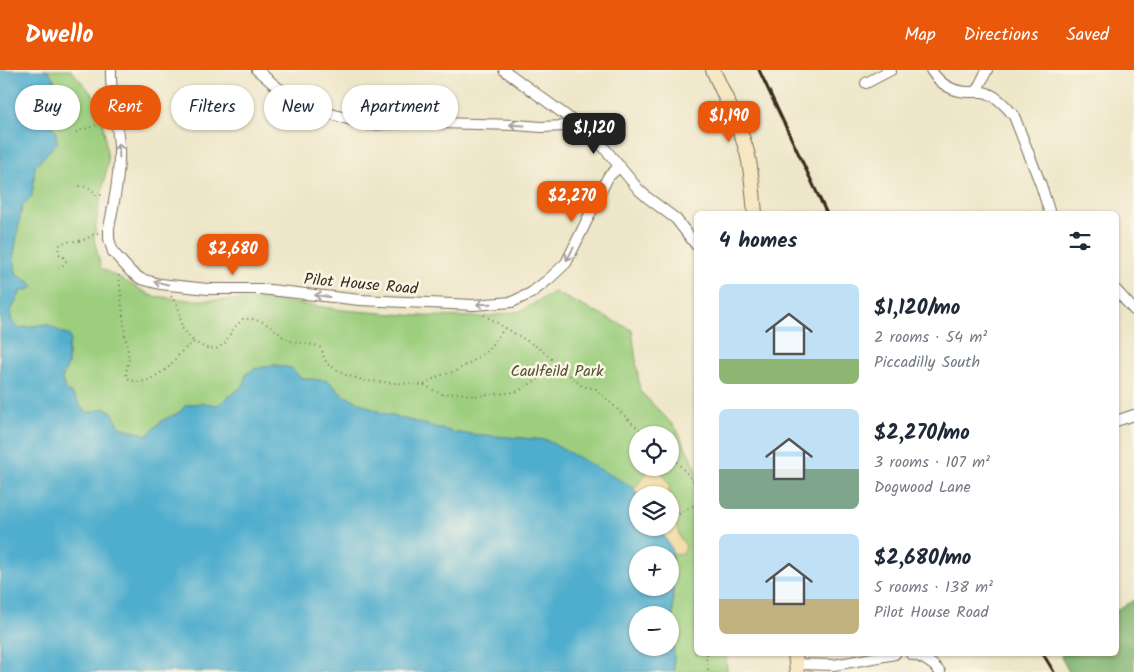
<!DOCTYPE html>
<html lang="en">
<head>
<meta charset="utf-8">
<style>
  :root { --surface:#fff; --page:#f2f2f3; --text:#1f2937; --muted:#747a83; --accent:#ea580c }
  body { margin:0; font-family:Kalam,sans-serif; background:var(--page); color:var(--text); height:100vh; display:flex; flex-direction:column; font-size:19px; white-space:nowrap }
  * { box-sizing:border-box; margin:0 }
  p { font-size:16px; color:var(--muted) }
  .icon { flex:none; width:28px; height:28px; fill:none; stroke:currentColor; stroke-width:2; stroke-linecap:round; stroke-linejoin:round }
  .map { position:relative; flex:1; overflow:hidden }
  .panel { position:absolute; left:694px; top:141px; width:425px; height:445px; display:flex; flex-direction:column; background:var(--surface); border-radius:8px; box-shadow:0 1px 4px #0004 }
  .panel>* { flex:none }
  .hud { position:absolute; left:15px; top:15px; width:475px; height:45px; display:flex; gap:10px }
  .buttons { position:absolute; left:629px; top:356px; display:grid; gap:10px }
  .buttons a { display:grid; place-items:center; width:50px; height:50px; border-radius:50%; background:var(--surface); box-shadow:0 1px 4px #0004; font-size:25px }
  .price { position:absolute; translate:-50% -42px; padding:0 11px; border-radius:10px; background:var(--accent); color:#fff; font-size:16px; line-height:32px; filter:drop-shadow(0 1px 2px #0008) }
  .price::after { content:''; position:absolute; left:50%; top:30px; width:15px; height:11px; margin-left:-8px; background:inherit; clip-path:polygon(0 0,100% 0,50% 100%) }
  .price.active { background:#222; color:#fff }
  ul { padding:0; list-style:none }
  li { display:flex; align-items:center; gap:15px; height:125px; padding:0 25px }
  li span { display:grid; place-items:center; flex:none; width:140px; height:100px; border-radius:8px; color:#555 }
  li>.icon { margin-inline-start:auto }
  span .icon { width:60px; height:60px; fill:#fffc; stroke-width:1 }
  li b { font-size:21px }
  h2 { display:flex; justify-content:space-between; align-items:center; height:60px; padding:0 25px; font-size:21px }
  .chip { padding:0 18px; border-radius:22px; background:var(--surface); box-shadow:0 1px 4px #0004; font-size:18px; line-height:45px }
  .chip.active { background:var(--accent); color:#fff }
  header { display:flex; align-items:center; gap:30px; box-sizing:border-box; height:70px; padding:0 25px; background:var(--accent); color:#fff }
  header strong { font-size:24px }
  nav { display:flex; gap:28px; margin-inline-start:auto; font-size:18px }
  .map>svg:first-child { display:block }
  .green { fill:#9cce7e; stroke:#6c7c4e; fill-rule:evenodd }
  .forest { fill:#7db16d; stroke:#5c6e46 }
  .sand { fill:#eeda9e; stroke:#94825e }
  .water { fill:#4fadcd; stroke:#456c76; fill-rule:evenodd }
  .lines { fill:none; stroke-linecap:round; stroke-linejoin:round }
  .minor-casing { stroke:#796c5a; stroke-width:12 }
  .secondary-casing { stroke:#796c5a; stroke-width:16 }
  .path { stroke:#796c5a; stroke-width:2; stroke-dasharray:1 4; stroke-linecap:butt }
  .minor { stroke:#fff; stroke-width:10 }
  .secondary { stroke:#f7e8c3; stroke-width:14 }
  .rail { stroke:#3b2a1e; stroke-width:3 }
  .oneway { stroke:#a79f9a }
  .labels { text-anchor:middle; stroke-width:5; stroke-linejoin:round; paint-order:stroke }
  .street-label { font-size:16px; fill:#3b2a1e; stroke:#fcf5e5 }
  .park-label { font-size:16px; fill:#535336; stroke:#fcf5e5 }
</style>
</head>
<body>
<header>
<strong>Dwello</strong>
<nav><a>Map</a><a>Directions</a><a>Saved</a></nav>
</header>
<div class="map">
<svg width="1134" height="602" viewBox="0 0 1134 602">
  <rect width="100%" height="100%" fill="#fcf5e5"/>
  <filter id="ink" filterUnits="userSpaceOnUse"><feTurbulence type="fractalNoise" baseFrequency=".02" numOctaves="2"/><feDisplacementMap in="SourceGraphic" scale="10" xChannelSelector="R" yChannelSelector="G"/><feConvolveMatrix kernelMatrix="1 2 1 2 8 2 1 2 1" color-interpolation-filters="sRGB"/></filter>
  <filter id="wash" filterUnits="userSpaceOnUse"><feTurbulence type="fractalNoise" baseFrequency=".0096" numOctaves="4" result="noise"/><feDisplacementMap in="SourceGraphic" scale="20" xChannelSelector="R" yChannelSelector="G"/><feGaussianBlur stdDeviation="1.12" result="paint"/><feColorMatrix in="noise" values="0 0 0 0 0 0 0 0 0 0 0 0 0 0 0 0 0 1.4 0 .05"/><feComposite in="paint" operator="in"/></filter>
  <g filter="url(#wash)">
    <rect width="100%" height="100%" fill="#ede6c8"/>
    <path class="green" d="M48 0H71L101 34 108 92 98 141 94 169 101 198 152 226 190 230H273L343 240 419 246 483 247 521 241 554 222 632 260 640 321 676 358 696 398V584H726L727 602H674L672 479 670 458V425H638L546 370 457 363 382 343 341 324 329 311 301 308 291 298 275 295 254 299 246 304 244 315 218 335 201 333 186 335 180 342 163 350 147 365 120 357 112 342 104 338 89 343 82 339 73 324 66 321 62 309 68 294 69 265 61 262 47 254 19 258 11 250V241L21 221 30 219V212L16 203 14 184 22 136 32 126 35 96 57 73 56 63 47 49 48 33 55 23 54 10ZM638 365H670V398H638Z"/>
    <path class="forest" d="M1134 530V602H1069L1061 587 1062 584H1116V540Z"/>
    <path class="sand" d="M651 398H657L664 405 670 416 668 422 670 425H638L634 419Z
      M670 425C676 436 683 440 675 451L680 468 686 476 683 484H672L657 458H670Z"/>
    <path class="water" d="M0 0H48L54 10 55 23 48 33 47 49 56 63 57 73 46 84 35 96 32 126 22 136 14 184 16 203 34 216 30 219 21 221 11 241V250L19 258 47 254 61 262 69 265 71 271 68 277V294L62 309 66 321 73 324 82 338 89 343 104 338 112 342 120 357 147 365 163 350 180 342 186 335 201 333 218 335 244 315 246 304 254 299 275 295 291 298 301 308 329 311 341 324 382 343 457 363 546 370 633 417 638 425V458H659L672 479 674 602H0ZM638 485H670V518H638ZM638 545H670V578H638Z"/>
  </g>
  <g filter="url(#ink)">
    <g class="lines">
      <defs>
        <path id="minor" d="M111 0C110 26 118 52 119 77 120 104 114 132 109 158V169L113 182 131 202 141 209 160 214 208 219H261L360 230 474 235 512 232 531 223 549 209 566 193 570 185 608 107 620 96
          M257 0 277 17 298 31 328 43 358 52 369 55 404 53H438L516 55 541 57 566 56 583 58
          M504 0 583 58 601 74 639 120 648 128 676 149 696 175
          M931 0C939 13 951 21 967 22 973 22 980 21 987 23 998 27 1007 37 1014 46L1041 115 1050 144
          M866 13 891 0
          M976 22 987 0
          M1116 220 1134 240
          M1116 351 1134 345
          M911 584C922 587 933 593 940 602
          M796 594 834 595 895 584"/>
        <path id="secondary" d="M713 0C725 27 739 54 747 82 752 102 753 123 755 144
          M795 584 797 602"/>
      </defs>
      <use href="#minor" class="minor-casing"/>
      <use href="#secondary" class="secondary-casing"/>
      <path class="path" d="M76 62 97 55 106 54
        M79 116C87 117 92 117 95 125H105
        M58 198 63 195 66 191 65 188 59 184C55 168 73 173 83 170 89 168 92 164 98 163
        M119 205 125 265 129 288 126 304 129 309 136 312 147 311 167 299 182 281 194 272 206 278 216 279 225 273 233 259 243 249H252L263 252 278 262 283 267 290 271 319 276 322 280 324 288 327 294 346 305 366 311 424 315 436 307 456 301 484 284 505 258
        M171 226 178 236 182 258 194 272
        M484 245 539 278 582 316 596 319 645 365
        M424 315 441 324 459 323 475 326 516 322 560 297
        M670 384 696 414
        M679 444 696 434
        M707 584 706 592 709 602"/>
      <use href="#minor" class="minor"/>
      <use href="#secondary" class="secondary"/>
      <path class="rail" d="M759 0 827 144
        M1043 584 1054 602"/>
    </g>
    <defs><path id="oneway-shaft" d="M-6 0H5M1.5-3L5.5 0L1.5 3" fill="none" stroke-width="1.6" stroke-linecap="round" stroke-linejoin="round" transform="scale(1.25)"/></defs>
    <g class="oneway">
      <use href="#oneway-shaft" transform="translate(517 55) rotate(-177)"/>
      <use href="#oneway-shaft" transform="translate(119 80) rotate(-93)"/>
      <use href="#oneway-shaft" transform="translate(570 184) rotate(119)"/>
      <use href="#oneway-shaft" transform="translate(161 213) rotate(-169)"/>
      <use href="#oneway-shaft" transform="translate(322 226) rotate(-172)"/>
      <use href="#oneway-shaft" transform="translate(484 234) rotate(178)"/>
    </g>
  </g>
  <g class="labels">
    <g class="street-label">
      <text transform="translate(361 213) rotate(5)" y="6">Pilot House Road</text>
    </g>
    <g class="park-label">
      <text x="557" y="306">Caulfeild Park</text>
    </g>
  </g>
</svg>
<div class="buttons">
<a><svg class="icon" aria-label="locate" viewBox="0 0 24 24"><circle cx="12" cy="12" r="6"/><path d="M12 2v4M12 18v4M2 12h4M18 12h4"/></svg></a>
<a><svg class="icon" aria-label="layers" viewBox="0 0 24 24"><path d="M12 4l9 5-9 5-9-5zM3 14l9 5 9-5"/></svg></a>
<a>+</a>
<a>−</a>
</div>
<b class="price" style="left:729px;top:73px">$1,190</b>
<b class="price active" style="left:594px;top:85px">$1,120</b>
<b class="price" style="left:572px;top:153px">$2,270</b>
<b class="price" style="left:233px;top:206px">$2,680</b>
<div class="hud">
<a class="chip">Buy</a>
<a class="chip active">Rent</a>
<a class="chip">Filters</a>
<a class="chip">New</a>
<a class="chip">Apartment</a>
</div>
<section class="panel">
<h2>4 homes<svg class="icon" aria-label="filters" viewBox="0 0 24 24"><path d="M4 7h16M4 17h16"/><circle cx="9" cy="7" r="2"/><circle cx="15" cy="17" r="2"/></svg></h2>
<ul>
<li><span style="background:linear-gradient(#bfe0f5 75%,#8fb573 0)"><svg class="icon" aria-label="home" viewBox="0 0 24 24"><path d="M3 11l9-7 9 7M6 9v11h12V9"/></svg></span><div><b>$1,120/mo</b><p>2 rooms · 54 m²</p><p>Piccadilly South</p></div></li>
<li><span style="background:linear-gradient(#bfe0f5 60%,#7fa58c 0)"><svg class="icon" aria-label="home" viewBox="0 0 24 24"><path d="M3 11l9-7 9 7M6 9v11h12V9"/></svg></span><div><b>$2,270/mo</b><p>3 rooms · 107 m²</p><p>Dogwood Lane</p></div></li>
<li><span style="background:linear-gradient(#bfe0f5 65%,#c2b280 0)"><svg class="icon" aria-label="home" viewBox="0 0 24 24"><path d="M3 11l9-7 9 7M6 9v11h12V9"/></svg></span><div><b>$2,680/mo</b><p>5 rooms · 138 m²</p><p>Pilot House Road</p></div></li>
</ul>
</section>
</div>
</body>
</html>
